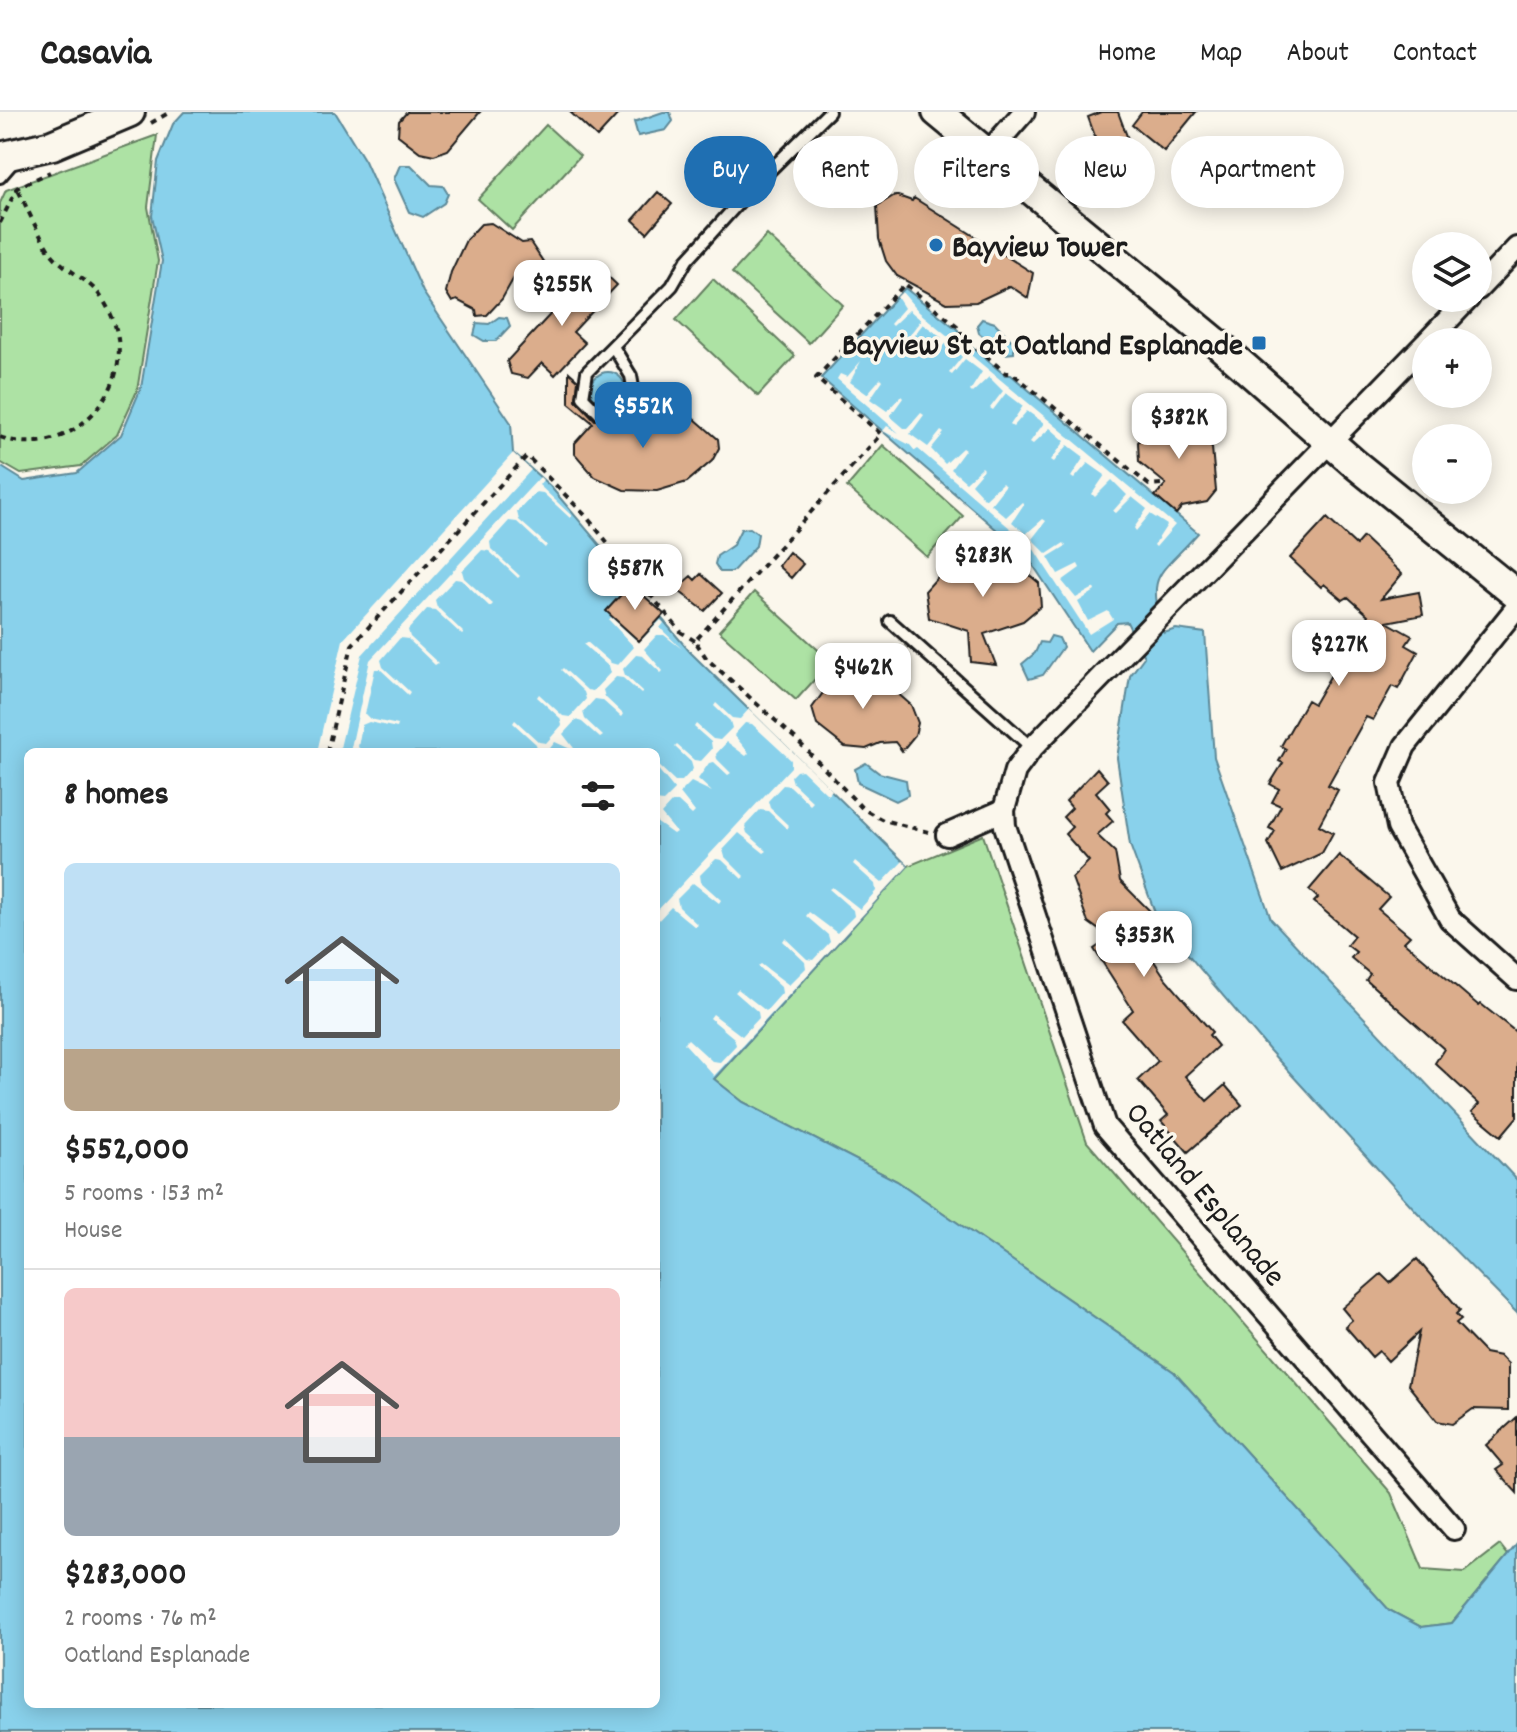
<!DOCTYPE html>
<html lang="en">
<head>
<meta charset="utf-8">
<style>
  :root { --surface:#fff; --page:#f6f6f6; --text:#222; --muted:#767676; --line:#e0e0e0; --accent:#1f6fb2 }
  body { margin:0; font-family:Dekko,sans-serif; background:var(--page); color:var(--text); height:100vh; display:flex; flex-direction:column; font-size:30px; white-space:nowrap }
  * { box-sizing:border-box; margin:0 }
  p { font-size:26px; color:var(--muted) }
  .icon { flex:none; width:44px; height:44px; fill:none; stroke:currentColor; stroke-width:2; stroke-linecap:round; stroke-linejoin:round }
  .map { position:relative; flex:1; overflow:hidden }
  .panel { position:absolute; left:24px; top:636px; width:636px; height:960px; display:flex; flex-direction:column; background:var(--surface); border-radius:12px; box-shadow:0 4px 20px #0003 }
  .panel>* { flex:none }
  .banner { position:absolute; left:684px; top:24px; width:712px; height:72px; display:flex; gap:16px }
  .fabs { position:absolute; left:1412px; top:120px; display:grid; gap:16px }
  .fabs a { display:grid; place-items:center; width:80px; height:80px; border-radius:50%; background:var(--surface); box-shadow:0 4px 20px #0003; font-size:40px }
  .price { position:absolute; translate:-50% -68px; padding:0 18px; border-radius:16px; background:#fff; color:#222; font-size:26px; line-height:52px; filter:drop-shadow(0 2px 4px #0008) }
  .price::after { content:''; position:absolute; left:50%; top:48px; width:24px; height:18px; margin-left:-12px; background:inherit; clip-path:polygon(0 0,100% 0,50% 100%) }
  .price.selected { background:var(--accent); color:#fff }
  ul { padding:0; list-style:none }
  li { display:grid; align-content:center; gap:16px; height:424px; padding:0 40px }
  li+li { border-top:2px solid var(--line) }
  li span { display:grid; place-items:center; height:248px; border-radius:12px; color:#555 }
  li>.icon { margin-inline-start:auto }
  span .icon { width:144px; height:144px; fill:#fffc; stroke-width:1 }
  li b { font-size:34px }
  h2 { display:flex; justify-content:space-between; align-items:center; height:96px; padding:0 40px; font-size:34px }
  .chip { padding:0 28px; border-radius:36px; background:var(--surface); box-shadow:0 4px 20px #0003; font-size:28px; line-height:72px }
  .chip.selected { background:var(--accent); color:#fff }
  header { display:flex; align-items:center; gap:48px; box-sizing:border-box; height:112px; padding:0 40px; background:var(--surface); border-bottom:2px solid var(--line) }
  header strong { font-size:38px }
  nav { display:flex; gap:44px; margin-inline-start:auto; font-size:28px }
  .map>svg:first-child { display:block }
  .green { fill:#ade2a4; stroke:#647f60; stroke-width:2 }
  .water { fill:#89d1eb; stroke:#5d8998; stroke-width:2; fill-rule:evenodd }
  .pier { fill:#fbf7ec }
  .building { fill:#dbad8c; stroke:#1c1c1c; stroke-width:2 }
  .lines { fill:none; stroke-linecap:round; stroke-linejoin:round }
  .service-casing { stroke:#1c1c1c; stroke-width:16 }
  .minor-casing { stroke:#1c1c1c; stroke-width:26 }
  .secondary-casing { stroke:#1c1c1c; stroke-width:34 }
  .path { stroke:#1c1c1c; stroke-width:4; stroke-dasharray:6 6; stroke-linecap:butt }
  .service { stroke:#fbf7ec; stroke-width:10 }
  .minor { stroke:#fbf7ec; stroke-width:20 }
  .secondary { stroke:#fbf7ec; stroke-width:28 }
  .poi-dot { fill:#1f6fb2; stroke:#fbf7ec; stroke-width:3 }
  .labels { text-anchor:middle; stroke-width:7; stroke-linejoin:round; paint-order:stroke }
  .poi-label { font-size:32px; font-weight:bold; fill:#1c1c1c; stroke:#fbf7ec; text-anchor:start }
  .street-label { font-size:32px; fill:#1c1c1c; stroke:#fbf7ec }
</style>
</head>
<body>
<header>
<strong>Casavia</strong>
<nav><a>Home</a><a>Map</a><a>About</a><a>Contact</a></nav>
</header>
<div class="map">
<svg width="1517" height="1620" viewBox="0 0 1517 1620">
  <rect width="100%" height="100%" fill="#fbf7ec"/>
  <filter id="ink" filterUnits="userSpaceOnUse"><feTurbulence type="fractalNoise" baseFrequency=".0125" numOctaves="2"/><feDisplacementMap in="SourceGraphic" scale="16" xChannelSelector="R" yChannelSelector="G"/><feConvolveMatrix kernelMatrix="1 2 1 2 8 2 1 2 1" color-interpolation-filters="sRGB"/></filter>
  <g filter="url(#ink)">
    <path class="green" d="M546 13 580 44 512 118 478 87Z
      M157 23 148 95 158 149 137 279 117 323 81 354 21 362 0 350V91L6 78Z
      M767 123 843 193 809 231 732 161Z
      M713 167 795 244 758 284 676 208Z
      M883 333 963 404 927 445 847 375Z
      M754 480 826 545V555L796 588 719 519Z
      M983 723 1087 1030 1391 1381 1423 1457 1465 1460 1500 1433 1508 1443 1452 1511 1421 1515 1389 1498 1174 1260 897 1069 743 990 714 967 908 754Z"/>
    <path class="water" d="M184 0H335L365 49 423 180 511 311 513 341 550 374 690 540 908 754 714 967 743 990 897 1069 1174 1260 1389 1498 1421 1515 1452 1511 1517 1432V1620H0V354L24 369 77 361 121 323 141 276 162 149 152 104 158 49 173 12ZM28 640H656V1592H28Z
      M663 0H670L673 9 666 18 638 24 634 10Z
      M400 53H411L431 73 443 74 448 82 444 91 423 105 409 100 394 67Z
      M905 176 958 218V224L1005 263H1011L1198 421C1158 466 1146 459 1164 521L1176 517 1205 521 1214 645 1271 807 1517 1068V1201L1417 1100 1270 939 1157 806 1130 733 1117 646 1130 564 1144 545 1127 510 1117 511 1090 539 1027 444 821 266Z
      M499 205 507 206 510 214 496 229H484L474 223 477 211 489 212Z
      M982 207 995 211 1014 231V241L1004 242 979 221 977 213Z
      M591 277a17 17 0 1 1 34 0a17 17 0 1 1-34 0Z
      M750 416 758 422 756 434 732 460H720L715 452 717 444 733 433 741 417Z
      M1051 524 1059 526 1063 535 1043 563 1029 567 1022 552 1035 541 1040 530 1047 531Z
      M866 651 879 661 906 668 908 683 896 689 858 671 855 657Z"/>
    <path class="pier" d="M902 180 919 200 1175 413 1156 435 1154 433 1167 413 1150 402 1136 419 1134 416 1147 397 1132 385 1116 401 1113 399 1127 383 1112 368 1095 385 1092 382 1105 363 1088 351 1074 367 1071 365 1084 345 1068 333 1054 350 1051 348 1065 329 1050 316 1033 332 1030 330 1044 311 1027 299 1013 315 1010 313 1023 294 1006 281 993 298 990 296 1003 279 989 265 972 281 970 279 982 260 965 247 952 263 949 261 962 245 948 230 931 246 928 244 942 225 923 212 910 228 907 226 921 208 909 198 892 214 890 212 904 196 897 185Z
      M861 249 850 270 867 282 881 266 883 268 870 287 887 299 901 284 903 286 890 304 904 316H908L921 301 924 303 910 322 928 335 941 319 944 321 931 337 945 352 962 336 965 338 951 357 966 370 982 355 984 357 971 372 985 387 1002 371 1005 374 991 392 1006 405 1022 390 1024 392 1012 410 1026 422 1043 407 1046 409 1032 427 1047 442 1064 431 1066 434 1048 445 1058 462 1078 452 1080 456 1062 469 1076 486 1094 476 1095 479 1078 490 1088 509 1108 499 1113 507 1089 522 1033 436 918 337 915 339 910 333 883 319 887 314 899 321 837 267 840 262 847 265Z
      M513 341 531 358 362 543 339 640H317L343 528Z
      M540 365 543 368 539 373 572 404 570 406 543 381 536 380 517 400 519 408 547 433 545 436 517 410 509 409 490 430 491 437 520 464 518 466 489 439 482 438 462 459 464 466 493 492 490 495 462 468 455 467 435 488 437 495 464 521 462 523 435 498 427 497 408 518 410 525 438 551 435 553 408 527 400 526 381 548 383 555 410 580 408 583 380 557H375L365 602 370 607 398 613 397 616 369 610 362 613 358 635 363 640H350L370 548Z
      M611 505 635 527H642L661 508 664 511 660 516 682 537 664 523H657L644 537 663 559 661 561 643 544 636 543 623 557 625 563 643 580 641 582 623 566 616 565 603 578 605 585 623 602 621 605 602 588 595 587 583 600 585 607 603 624 600 626 582 610 576 608 563 622 577 640 555 630 547 640H538L536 632 513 611 515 608 539 630 546 631 562 613 560 606 537 585 539 582 563 604 570 605 586 587 584 580 561 558 563 556 587 578 593 579 610 561 608 554 584 533 587 530 611 551 618 553 634 535 609 508Z
      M716 591 732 606 740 607 749 597 832 678 828 683 802 658 796 659 791 664 793 671 813 690 810 693 790 674 783 673 768 689 770 696 789 714 787 717 768 699 760 698 745 714 747 721 767 739 764 741 739 721 723 738 725 745 745 765 742 767 722 748 716 747 700 763 701 770 721 788 719 791 693 771 677 787 679 795 698 813 695 815 671 795 656 811V800L791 655V648L752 612 745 611 734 623 749 641 746 644 727 630 716 642 717 647 731 661 728 663 714 650 709 651 698 667 712 680 691 670 680 681 695 700 692 703 678 690H672L661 702 676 720 673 722 656 710V689L663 690 675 678 656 655 658 653 675 669H682L693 657 691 650 675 635 677 633 694 648 701 649 712 637 711 630 694 615 696 612 713 627 720 628 732 616 730 609 714 594Z
      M855 749 882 771 903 749 908 754 714 964 684 931 688 927 712 949 720 950 736 933 734 926 710 906 713 902 742 924 759 906 758 900 735 880 738 877 766 899 782 881 781 875 758 854 761 852 789 873 806 856 805 850 783 829 785 826 807 847 813 848 830 830 828 823 806 804 809 800 837 821 854 804 853 798 829 777 832 775 860 797 876 779 875 772 853 752Z"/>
    <path class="building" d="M407 0H480L448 38 434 43 420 40 398 23 399 9Z
      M570 0H620L597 25Z
      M1101 0H1118L1138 54 1110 65 1088 5Z
      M1142 0H1196L1164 39 1132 13Z
      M658 80 672 92 647 121 633 108Z
      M895 83 912 89 914 86 1033 161 1028 186 1010 174 976 190 947 191 897 164 886 149 879 127 877 94Z
      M491 111 522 131 530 130 546 154 516 162 502 187 487 203 477 204 476 198 457 188 452 190 446 180 451 160 466 128 481 112Z
      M596 153 617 173 573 220 585 231 555 263 542 251 528 266 511 262 507 249Z
      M569 260 578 268 576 288 595 308 624 305V314L695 307 718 327 719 336 712 349 687 370 657 379 624 378 595 365 575 342V331L593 311 569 291Z
      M1191 298 1202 308 1192 320 1212 336 1216 379 1207 390 1182 395 1176 402 1155 384 1166 372 1139 350 1138 330 1157 307 1176 306 1181 299Z
      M1327 406 1356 433 1363 425 1402 462 1381 487 1419 480 1423 503 1387 510 1412 524 1406 533 1418 540 1398 577 1392 574 1373 608 1366 605 1328 673 1338 678 1319 713 1333 721 1322 741 1282 760 1268 731 1275 719 1269 716 1281 694 1272 690 1279 677 1270 672 1283 651 1279 649 1286 637 1281 634 1307 588 1314 592 1335 556 1340 558 1368 503 1348 485 1343 488 1324 472 1321 475 1290 446Z
      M789 440 803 452 791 466 778 454Z
      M1007 444 1039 471 1041 494 1023 509 984 522 996 553 971 550 969 519 929 506 925 479 952 449Z
      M701 462 722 481 705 499 676 477 691 464 695 468Z
      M631 472 664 502 639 529 606 499Z
      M840 544 866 569 888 573 911 593 918 611 915 623 902 639 895 630 880 631 866 637 845 635 817 613 812 596 830 571 822 563Z
      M1097 656 1108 669 1096 680 1110 697 1106 701 1113 709 1097 723 1115 740 1120 769 1154 803 1139 813 1148 828 1142 831 1166 867 1212 920 1209 923 1218 934 1185 964 1207 989 1225 973 1242 993 1188 1040 1161 1009 1168 1003 1138 968 1158 949 1122 908 1133 898 1094 837 1110 826 1088 810 1072 766 1089 749 1065 722 1072 715 1063 705 1072 696 1066 689Z
      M1339 743 1389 785 1378 797 1410 824 1404 830 1479 894 1481 892 1517 921V1005L1501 1024 1472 1000 1479 992 1435 951 1444 937 1366 868 1370 862 1351 846 1356 840 1347 833 1354 824 1314 790 1318 786 1309 778Z
      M1417 1147 1460 1198 1456 1202 1461 1207 1456 1211 1485 1241 1500 1244 1508 1252V1298L1473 1297 1452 1312 1437 1309 1408 1273 1419 1220 1388 1249 1379 1239 1372 1245 1345 1214 1352 1208 1342 1196 1381 1162 1390 1171Z
      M1517 1305V1381L1496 1358 1503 1353 1486 1333Z"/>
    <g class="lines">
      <defs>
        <path id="service" d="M0 65 13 50
          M614 236 631 264 634 281 624 297 600 302 583 285 587 260 672 174 687 148 752 76 829 0
          M890 509 1032 636"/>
        <path id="minor" d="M986 43 1024 0
          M1478 177 1517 136
          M1427 230 1469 186
          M1426 231 1032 636 1015 659 1004 698 1005 714 1105 1014 1454 1417
          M1517 495 1405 634 1389 671 1398 715 1450 807 1517 867
          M947 723 1004 698"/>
        <path id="secondary" d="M937 0 1217 231 1355 352 1517 483
          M0 45 52 33 130 0"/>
      </defs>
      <use href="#service" class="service-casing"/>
      <use href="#minor" class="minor-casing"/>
      <use href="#secondary" class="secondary-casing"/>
      <path class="path" d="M151 11 170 0
        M0 111 17 76 50 60
        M0 325C26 335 57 331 80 313 121 282 132 229 101 185 89 167 64 158 51 141 37 121 28 97 17 76
        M327 640 352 533 527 344 585 403 681 520 695 529
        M929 720 883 708 863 697 795 626 707 547 695 529 881 322 816 266 905 172 961 217V223L1006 261H1012L1149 373 1161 372"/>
      <use href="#service" class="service"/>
      <use href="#minor" class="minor"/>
      <use href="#secondary" class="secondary"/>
    </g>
  </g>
  <g class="poi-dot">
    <circle cx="936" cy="133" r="8"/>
    <rect x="1251" y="223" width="16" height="16" rx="4"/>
  </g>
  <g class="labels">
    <g class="poi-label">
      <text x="952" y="144">Bayview Tower</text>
      <text x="1243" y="242" text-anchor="end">Bayview St at Oatland Esplanade</text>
    </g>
    <g class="street-label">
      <text transform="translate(1207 1081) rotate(50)" y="11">Oatland Esplanade</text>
    </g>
  </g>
</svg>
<div class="fabs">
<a><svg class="icon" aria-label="layers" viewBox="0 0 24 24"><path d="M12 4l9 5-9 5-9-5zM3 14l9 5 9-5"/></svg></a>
<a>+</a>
<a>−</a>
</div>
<b class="price" style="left:562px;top:216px">$255K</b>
<b class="price selected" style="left:643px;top:338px">$552K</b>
<b class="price" style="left:1179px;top:349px">$382K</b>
<b class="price" style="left:983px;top:487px">$283K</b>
<b class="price" style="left:635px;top:500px">$587K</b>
<b class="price" style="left:1339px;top:576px">$227K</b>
<b class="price" style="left:863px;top:599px">$462K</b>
<b class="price" style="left:1144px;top:867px">$353K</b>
<div class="banner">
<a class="chip selected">Buy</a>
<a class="chip">Rent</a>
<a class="chip">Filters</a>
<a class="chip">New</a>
<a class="chip">Apartment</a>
</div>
<section class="panel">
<h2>8 homes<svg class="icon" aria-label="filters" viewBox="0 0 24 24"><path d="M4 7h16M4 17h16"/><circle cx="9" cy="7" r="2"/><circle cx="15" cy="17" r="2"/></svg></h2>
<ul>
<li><span style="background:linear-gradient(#bfe0f5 75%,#b9a48a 0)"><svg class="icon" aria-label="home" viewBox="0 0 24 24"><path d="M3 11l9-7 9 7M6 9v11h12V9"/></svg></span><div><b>$552,000</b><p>5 rooms · 153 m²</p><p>House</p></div></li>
<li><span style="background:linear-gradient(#f6c9c9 60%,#9aa5b1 0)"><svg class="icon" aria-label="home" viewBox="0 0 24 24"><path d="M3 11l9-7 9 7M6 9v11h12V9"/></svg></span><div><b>$283,000</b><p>2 rooms · 76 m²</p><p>Oatland Esplanade</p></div></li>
</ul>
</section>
</div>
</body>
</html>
